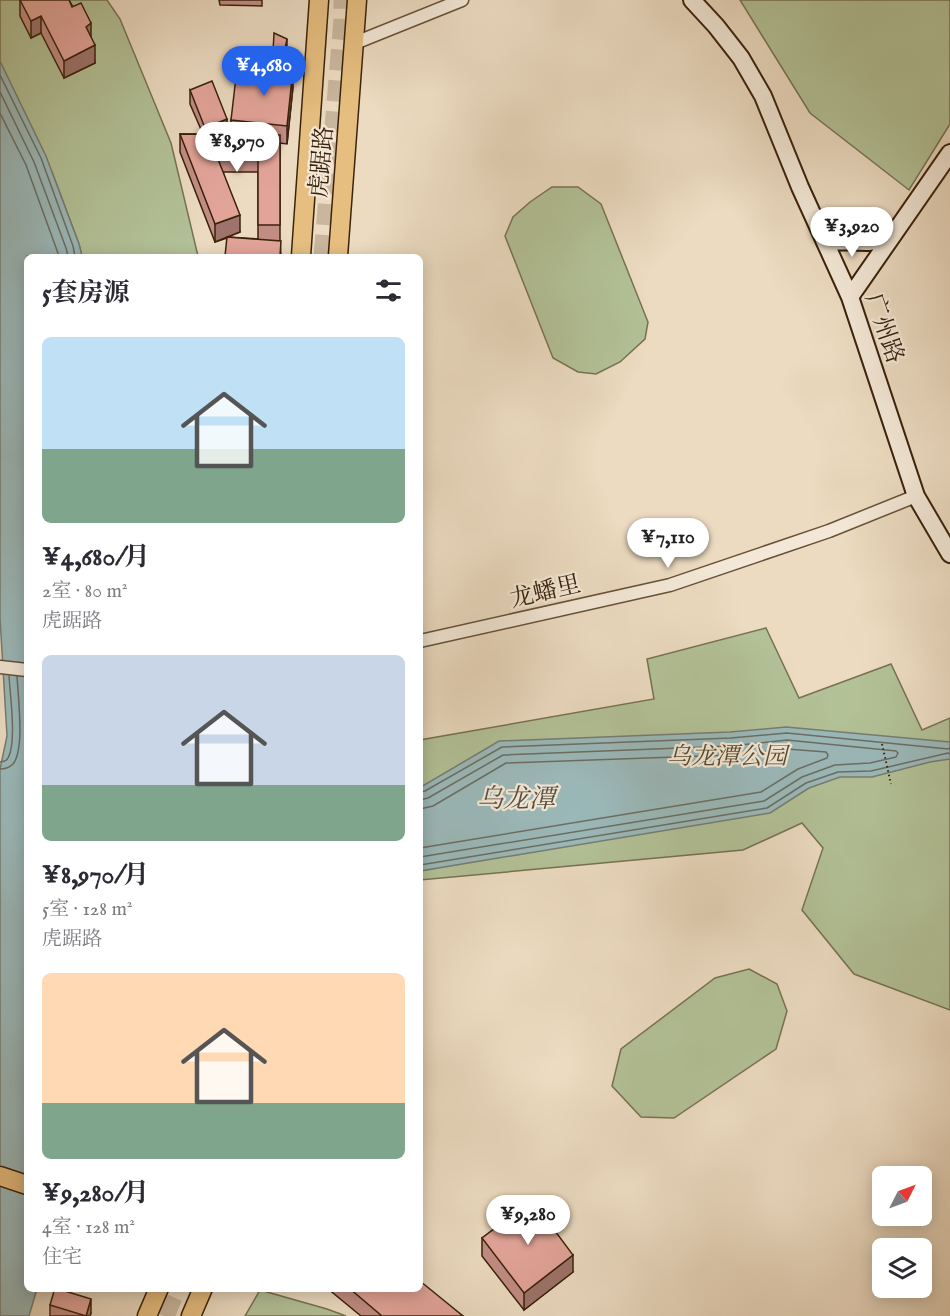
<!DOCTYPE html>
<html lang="zh">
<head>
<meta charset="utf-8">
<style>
  :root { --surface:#fff; --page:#f7f7f7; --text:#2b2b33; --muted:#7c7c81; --accent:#2563eb }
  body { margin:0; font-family:"IM FELL English","Noto Serif SC",serif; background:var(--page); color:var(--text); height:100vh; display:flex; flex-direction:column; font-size:22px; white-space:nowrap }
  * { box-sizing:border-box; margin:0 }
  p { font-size:20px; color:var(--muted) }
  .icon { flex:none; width:33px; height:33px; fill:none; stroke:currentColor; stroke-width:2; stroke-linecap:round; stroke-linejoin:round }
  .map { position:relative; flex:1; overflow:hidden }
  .sheet { position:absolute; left:24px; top:254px; width:399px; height:1038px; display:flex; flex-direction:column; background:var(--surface); border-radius:9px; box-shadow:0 3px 15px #0003 }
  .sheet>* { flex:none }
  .needle { width:39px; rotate:48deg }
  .buttons { position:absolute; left:872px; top:1166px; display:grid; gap:12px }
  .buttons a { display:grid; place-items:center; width:60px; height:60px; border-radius:9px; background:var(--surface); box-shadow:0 3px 15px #0003; font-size:30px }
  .price { position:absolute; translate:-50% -51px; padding:0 14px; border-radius:21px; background:#fff; color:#222; font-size:20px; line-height:39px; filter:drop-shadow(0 2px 3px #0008) }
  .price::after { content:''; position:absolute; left:50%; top:36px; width:18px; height:14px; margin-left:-9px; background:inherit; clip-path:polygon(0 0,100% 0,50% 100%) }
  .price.active { background:var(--accent); color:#fff }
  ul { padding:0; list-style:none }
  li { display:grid; align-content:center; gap:12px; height:318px; padding:0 18px }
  li span { display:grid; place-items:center; height:186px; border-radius:9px; color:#555 }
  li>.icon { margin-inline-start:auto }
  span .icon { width:108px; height:108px; fill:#fffc; stroke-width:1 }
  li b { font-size:26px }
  h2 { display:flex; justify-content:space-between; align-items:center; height:72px; padding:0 18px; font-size:26px }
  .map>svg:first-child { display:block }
  .green { fill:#b3c197; stroke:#777252; stroke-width:1.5 }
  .water { fill:#9bb9ba; stroke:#757d74; stroke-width:1.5 }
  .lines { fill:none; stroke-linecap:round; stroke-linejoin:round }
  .shore { stroke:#6b6e63; stroke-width:1.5 }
  .highway-tunnel { stroke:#c9b69d; stroke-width:21; stroke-dasharray:21 10; stroke-linecap:butt }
  .street-casing { stroke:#675039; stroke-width:15 }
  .secondary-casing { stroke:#3b220c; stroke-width:20 }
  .primary-casing { stroke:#3b220c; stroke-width:21 }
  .path { stroke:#3b220c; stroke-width:2; stroke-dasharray:1.5 3; stroke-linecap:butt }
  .street { stroke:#f3e8d7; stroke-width:12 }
  .secondary { stroke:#f3e8d7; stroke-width:16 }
  .primary { stroke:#e6be80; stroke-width:18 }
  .wall { fill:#c28d84; stroke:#3b220c; stroke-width:1.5; fill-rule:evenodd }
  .shaded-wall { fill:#9e736b; stroke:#3b220c; stroke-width:1.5 }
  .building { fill:#e2a499; stroke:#3b220c; stroke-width:1.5 }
  .labels { text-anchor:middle; stroke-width:4.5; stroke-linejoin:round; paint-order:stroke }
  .street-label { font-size:24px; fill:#3b220c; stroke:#f3e8d7 }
  .park-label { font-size:24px; font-style:italic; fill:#594a2f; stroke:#f3e8d7 }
  .water-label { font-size:26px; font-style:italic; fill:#584f40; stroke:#f3e8d7 }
</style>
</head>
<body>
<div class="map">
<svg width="950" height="1316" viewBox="0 0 950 1316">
  <rect width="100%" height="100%" fill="#ecdbc1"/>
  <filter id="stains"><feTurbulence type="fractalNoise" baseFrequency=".00333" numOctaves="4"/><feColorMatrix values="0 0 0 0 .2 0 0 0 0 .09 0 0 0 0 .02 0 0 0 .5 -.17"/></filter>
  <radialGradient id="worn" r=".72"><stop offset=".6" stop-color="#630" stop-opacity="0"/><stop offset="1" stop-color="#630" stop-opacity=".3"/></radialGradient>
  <path class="green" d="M0 0H107L120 19 171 143 198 256H82L79 244 52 172 0 179Z
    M740 0H950V124L909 190 810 113Z
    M552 187H578L601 204 648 322 645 339 620 362 596 374 578 372 553 358 505 236 513 217 530 202Z
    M766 628 799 698 891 664 922 730 950 718V1010L854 974 802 910 823 848 802 823 743 850 420 880V740L654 699 647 659Z
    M749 969 777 984 787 1011 776 1049 674 1118 641 1117 612 1086 621 1049 715 978Z
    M260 1290 327 1309 346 1316H245Z"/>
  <path class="water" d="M0 61 46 156 79 244 82 256H27V1288L37 1289 29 1316H0V769L7 736 0 618Z
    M786 727 950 742V759L930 762 872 777H840L809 788 770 813 420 871V785L421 787 499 741 730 732Z"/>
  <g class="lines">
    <path class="shore" d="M0 75 41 158 73 246 75 256
      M0 92 34 162 66 248 68 256
      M0 113 26 165 59 256
      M0 762C4 761 6 762 8 758 17 743 10 694 9 676
      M0 769C5 769 9 768 13 764 25 750 18 696 17 676
      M420 792 425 791 502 747 731 738 787 733 948 749 950 748
      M420 800 428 798 503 755 731 746 787 740 896 751 898 753 896 757 870 763 835 765 802 777 764 801 420 857
      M420 809 433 806 506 763 731 755 787 749 826 752 828 755 827 758 798 769 761 792 420 848
      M420 865 767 808 806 783 838 772 871 771 948 753 950 754"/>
    <path class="highway-tunnel" d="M324 256 344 20V0
      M164 1316 176 1288"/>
    <defs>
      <path id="street" d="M355 43 462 0
        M420 641 670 585 829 531 916 496
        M0 667 27 670"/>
      <path id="secondary" d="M692 0 716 26 741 58 763 96 800 187 850 297 916 496 950 554
        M825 241 868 242 891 238
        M850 297 950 153"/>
      <path id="primary" d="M301 256 319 0
        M338 256 357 0
        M0 1176 27 1185
        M147 1316 159 1288
        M191 1316 203 1288"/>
    </defs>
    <use href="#street" class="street-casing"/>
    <use href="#secondary" class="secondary-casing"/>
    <use href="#primary" class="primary-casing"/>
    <path class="path" d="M882 744 891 784"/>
    <use href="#street" class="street"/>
    <use href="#secondary" class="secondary"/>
    <use href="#primary" class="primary"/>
  </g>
  <path class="wall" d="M20 0H69L91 37 95 63 64 78 41 33 31 38 20 16Z
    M219 0H262V6L220 5Z
    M287 48 283 67 281 68 293 87 287 144 280 143V241L281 256 227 238 215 242 180 152V134H203L190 104V90L227 132 222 134 231 135V120L249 78 246 70V61ZM261 75V79L251 78ZM223 172H258V239L227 237 240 232Z
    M482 1238 573 1272 524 1310 482 1256Z
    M327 1288H420L463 1316H361Z
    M50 1305 91 1313 90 1316H50Z"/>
  <path class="shaded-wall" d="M41 16V33L31 38V21Z
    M91 23V40L86 27Z
    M287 39V48L283 67 249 79V70L283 58Z
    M95 45V63L64 78V61Z
    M293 69V87L287 144V126Z
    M227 119V132L205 141V128Z
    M240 215V232L215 242V224Z
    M573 1255V1272L524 1310V1293Z
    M91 1299V1313L90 1316H86Z"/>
  <path class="building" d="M20 0H69L72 7 81 3 91 23 86 27 95 45 64 61 41 16 31 21Z
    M274 33 287 39 283 58 249 70 246 61 273 52Z
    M262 66 293 69 287 126 231 120 236 77 261 79Z
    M212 81 227 119 205 128 190 90Z
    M180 134 280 135V225H258V154H216L240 215 215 224Z
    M227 237 281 241 280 256H225Z
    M532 1200 573 1255 524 1293 482 1238Z
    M420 1281 463 1316H382L349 1288H420Z
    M55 1288 91 1299 86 1316 50 1305Z"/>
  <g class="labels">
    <g class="street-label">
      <text transform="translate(321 162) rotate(-85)" y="8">虎踞路</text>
      <text transform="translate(885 328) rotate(71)" y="8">广州路</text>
      <text transform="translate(545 591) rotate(-13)" y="8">龙蟠里</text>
    </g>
    <g class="park-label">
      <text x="727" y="764">乌龙潭公园</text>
    </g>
    <g class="water-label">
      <text x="516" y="807">乌龙潭</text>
    </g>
  </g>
  <rect width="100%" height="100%" filter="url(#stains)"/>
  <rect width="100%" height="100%" fill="url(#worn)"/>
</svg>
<div class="buttons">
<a><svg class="needle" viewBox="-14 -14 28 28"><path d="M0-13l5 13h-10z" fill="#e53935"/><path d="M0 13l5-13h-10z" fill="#7c7c81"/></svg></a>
<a><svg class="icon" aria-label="layers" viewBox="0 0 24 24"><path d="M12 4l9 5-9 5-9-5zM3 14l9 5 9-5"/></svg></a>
</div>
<b class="price active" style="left:264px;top:97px">¥4,680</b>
<b class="price" style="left:237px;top:173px">¥8,970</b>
<b class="price" style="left:852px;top:258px">¥3,920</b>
<b class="price" style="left:668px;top:569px">¥7,110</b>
<b class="price" style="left:528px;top:1246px">¥9,280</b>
<section class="sheet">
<h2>5套房源<svg class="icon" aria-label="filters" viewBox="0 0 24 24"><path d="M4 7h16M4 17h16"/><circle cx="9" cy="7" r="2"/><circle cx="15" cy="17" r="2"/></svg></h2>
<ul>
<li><span style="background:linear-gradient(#bfe0f5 60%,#7fa58c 0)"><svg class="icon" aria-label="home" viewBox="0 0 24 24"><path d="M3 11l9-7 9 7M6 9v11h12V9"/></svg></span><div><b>¥4,680/月</b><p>2室 · 80 m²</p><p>虎踞路</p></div></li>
<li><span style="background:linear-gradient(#c9d6e8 70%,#7fa58c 0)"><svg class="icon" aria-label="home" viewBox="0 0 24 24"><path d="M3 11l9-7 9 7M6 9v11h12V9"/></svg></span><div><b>¥8,970/月</b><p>5室 · 128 m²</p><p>虎踞路</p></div></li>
<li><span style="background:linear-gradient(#ffd9b3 70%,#7fa58c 0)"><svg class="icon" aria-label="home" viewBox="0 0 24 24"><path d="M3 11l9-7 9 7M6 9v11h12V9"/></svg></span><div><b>¥9,280/月</b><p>4室 · 128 m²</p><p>住宅</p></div></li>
</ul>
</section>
</div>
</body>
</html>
